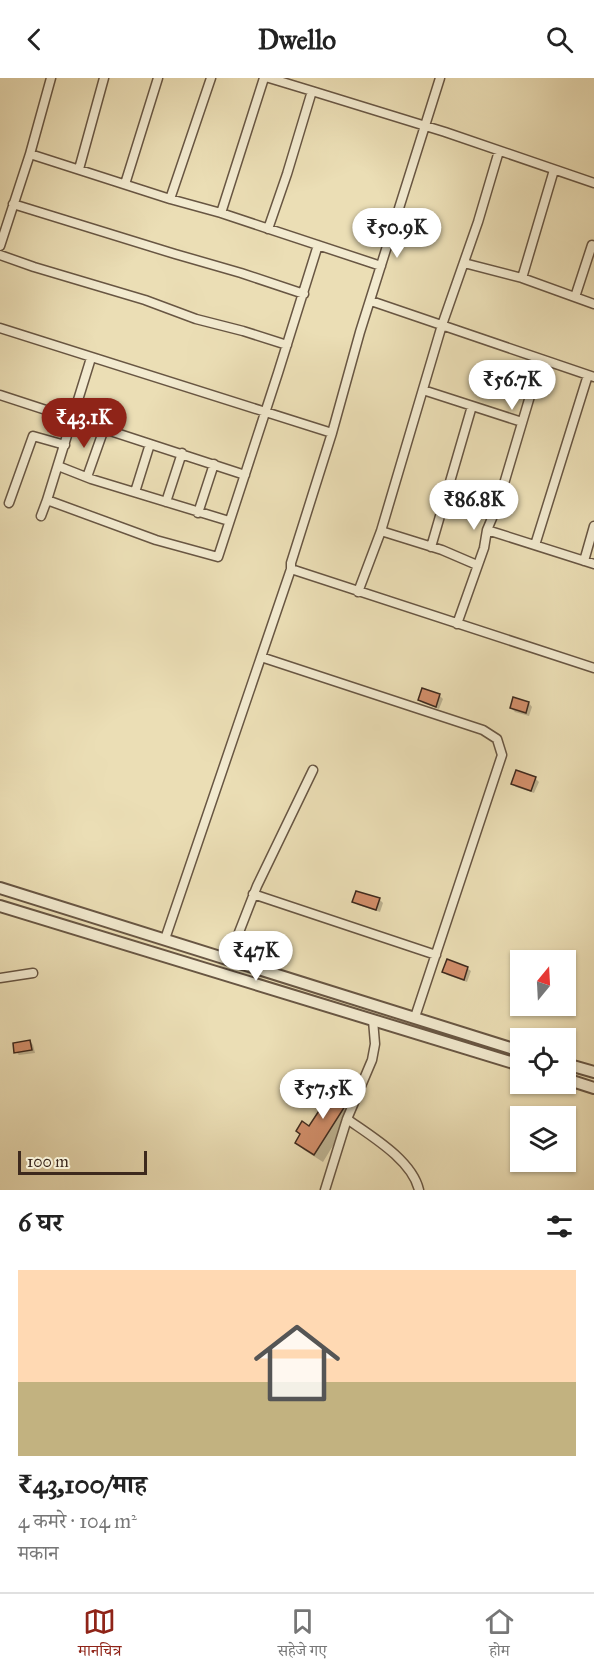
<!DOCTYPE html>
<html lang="hi">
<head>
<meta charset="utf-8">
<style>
  :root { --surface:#fff; --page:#f6f6f6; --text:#222; --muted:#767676; --line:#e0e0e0; --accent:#8f2418 }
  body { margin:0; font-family:"IM FELL Great Primer","Noto Serif Devanagari",serif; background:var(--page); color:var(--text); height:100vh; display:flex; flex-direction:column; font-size:22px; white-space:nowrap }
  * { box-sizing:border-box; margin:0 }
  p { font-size:20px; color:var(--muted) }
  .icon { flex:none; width:33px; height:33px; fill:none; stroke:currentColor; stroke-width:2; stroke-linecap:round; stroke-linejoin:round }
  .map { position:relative; height:1112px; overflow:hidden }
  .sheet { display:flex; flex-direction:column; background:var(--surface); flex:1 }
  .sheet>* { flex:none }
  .needle { width:39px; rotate:18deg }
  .buttons { position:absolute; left:510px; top:872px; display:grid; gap:12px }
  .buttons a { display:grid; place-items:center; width:66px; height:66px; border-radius:0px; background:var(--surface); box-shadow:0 2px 4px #0004; font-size:30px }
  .scale { position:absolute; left:18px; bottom:15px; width:129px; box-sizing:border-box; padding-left:6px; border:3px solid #3d291d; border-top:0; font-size:16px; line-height:21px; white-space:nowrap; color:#3d291d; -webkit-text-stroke:4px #f2eacf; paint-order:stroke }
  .price { position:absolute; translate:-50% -51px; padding:0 14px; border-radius:21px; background:#fff; color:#222; font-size:20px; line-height:39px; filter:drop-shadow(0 2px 3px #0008) }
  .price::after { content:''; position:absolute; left:50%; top:36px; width:18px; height:14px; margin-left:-9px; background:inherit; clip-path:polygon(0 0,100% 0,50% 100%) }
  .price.selected { background:var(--accent); color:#fff }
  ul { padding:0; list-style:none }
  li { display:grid; align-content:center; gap:12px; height:318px; padding:0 18px }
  li span { display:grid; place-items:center; height:186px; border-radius:0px; color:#555 }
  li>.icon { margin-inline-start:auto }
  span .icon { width:108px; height:108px; fill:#fffc; stroke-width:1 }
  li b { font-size:26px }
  h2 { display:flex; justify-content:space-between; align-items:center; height:72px; padding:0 18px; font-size:26px }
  header { display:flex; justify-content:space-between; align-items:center; height:78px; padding:0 18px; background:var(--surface); font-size:27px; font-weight:700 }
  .tab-bar { display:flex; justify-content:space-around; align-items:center; height:84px; border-top:2px solid var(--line); background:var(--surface); font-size:16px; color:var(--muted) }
  .tab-bar a { display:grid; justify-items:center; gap:3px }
  .tab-bar .selected { color:var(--accent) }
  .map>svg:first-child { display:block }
  .shadow { fill:#0003 }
  .building { fill:#d38f6b; stroke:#3d291d; stroke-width:1.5 }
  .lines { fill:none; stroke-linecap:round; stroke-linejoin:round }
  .minor-casing { stroke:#685643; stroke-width:11 }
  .tertiary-casing { stroke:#685643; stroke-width:14 }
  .minor { stroke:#f2eacf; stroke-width:8 }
  .tertiary { stroke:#f2eacf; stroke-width:10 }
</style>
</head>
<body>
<header><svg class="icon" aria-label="back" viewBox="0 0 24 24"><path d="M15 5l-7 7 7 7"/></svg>Dwello<svg class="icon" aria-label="search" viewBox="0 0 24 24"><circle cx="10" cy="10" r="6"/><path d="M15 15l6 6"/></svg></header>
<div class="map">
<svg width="594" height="1112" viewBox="0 0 594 1112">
  <rect width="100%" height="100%" fill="#ebdeb5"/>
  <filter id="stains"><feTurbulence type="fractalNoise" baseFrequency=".00333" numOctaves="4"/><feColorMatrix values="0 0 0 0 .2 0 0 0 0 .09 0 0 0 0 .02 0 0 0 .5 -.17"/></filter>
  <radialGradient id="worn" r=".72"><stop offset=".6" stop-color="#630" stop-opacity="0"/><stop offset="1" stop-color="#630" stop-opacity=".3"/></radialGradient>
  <path class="shadow" d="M439 617 443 621 439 631 423 625 420 622Z
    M529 625 532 629 529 638 515 634 511 630Z
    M535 700 539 704 534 715 516 709 512 705Z
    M379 821 383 825 380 834 358 827 354 823Z
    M467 890 471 893 467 904 447 897 444 894Z
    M30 963 33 967 35 975 19 977 16 974Z
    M351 1014 359 1021 354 1033 323 1084 304 1072 297 1065 309 1050Z"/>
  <path class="building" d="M422 610 440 616 436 629 418 622Z
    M513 619 529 624 526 635 510 630Z
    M516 692 536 699 531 713 511 706Z
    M356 813 380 820 376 832 352 824Z
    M447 881 468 889 464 902 442 894Z
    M30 962 32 972 14 975 13 965Z
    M338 1004 352 1012 347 1025 314 1077 295 1065 300 1056 296 1053 302 1043 309 1048Z"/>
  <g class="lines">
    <defs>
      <path id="minor" d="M440 0 360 254 332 355 291 485V491L594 590
        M312 13 445 54 594 105
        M30 76 170 121 221 135 381 188
        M79 91 104 0
        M125 106 158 0
        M170 121 211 0
        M13 126 175 176 241 195 304 216
        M221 135 264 0
        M268 151 287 96 312 13 269 0
        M0 168 30 76 51 0
        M0 177 34 189 145 222 196 241 243 253 287 267
        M464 185 522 200 554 92
        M522 200 594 226
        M575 219 592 167
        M371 223 594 299
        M0 250 332 355
        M91 280 47 422 156 462 218 479 278 295 318 167
        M423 312 522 344
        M0 317 245 397
        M58 388 91 401 229 443
        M87 399 104 351
        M135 414 150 366
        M166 424 182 375
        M9 425 33 358 65 367
        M198 435 214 386
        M41 438 47 422
        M487 452 594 486
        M381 453 442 472 477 487
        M535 467 588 297
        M431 469 472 328
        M584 483 594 448
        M358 514 381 453 442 247 478 144 499 73
        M457 546 484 470 487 452 498 426 541 281
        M261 579 483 652 497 661 502 677 415 939
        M253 816 436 877
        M165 861 291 491
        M229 880 257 808 313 692
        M0 900 33 895
        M373 942 375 966 372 982 347 1041C371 1058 412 1082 419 1112
        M325 1112 347 1041"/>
      <path id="tertiary" d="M0 810 520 973
        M0 828 520 987
        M566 986 594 994
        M566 1001 594 1010"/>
    </defs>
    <use href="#minor" class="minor-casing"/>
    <use href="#tertiary" class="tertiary-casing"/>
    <use href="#minor" class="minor"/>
    <use href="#tertiary" class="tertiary"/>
  </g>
  <rect width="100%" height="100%" filter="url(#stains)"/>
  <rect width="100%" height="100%" fill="url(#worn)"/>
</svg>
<div class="buttons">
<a><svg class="needle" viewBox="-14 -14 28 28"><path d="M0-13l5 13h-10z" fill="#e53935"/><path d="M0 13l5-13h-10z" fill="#767676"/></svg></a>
<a><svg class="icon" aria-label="locate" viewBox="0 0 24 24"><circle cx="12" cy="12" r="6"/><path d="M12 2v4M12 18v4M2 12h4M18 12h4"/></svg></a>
<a><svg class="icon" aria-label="layers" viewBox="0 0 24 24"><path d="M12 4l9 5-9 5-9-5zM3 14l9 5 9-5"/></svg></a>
</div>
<div class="scale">100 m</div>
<b class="price" style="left:397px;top:181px">₹50.9K</b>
<b class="price" style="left:512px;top:333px">₹56.7K</b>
<b class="price selected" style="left:84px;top:371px">₹43.1K</b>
<b class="price" style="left:474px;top:453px">₹86.8K</b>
<b class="price" style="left:256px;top:904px">₹47K</b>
<b class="price" style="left:323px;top:1042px">₹57.5K</b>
</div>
<section class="sheet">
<h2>6 घर<svg class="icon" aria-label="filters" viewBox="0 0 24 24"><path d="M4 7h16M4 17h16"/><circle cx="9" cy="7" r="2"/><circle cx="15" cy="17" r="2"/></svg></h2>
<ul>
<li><span style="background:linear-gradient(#ffd9b3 60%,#c2b280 0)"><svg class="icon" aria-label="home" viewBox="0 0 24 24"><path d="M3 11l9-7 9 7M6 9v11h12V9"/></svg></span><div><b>₹43,100/माह</b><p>4 कमरे · 104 m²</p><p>मकान</p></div></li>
</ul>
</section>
<nav class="tab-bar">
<a class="selected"><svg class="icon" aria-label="map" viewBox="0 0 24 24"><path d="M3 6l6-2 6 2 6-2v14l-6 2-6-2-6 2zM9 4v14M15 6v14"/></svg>मानचित्र</a>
<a><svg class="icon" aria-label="saved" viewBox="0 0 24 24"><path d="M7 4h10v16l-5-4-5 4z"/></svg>सहेजे गए</a>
<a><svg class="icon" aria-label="home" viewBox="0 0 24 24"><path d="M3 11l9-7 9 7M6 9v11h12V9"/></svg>होम</a>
</nav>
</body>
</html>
